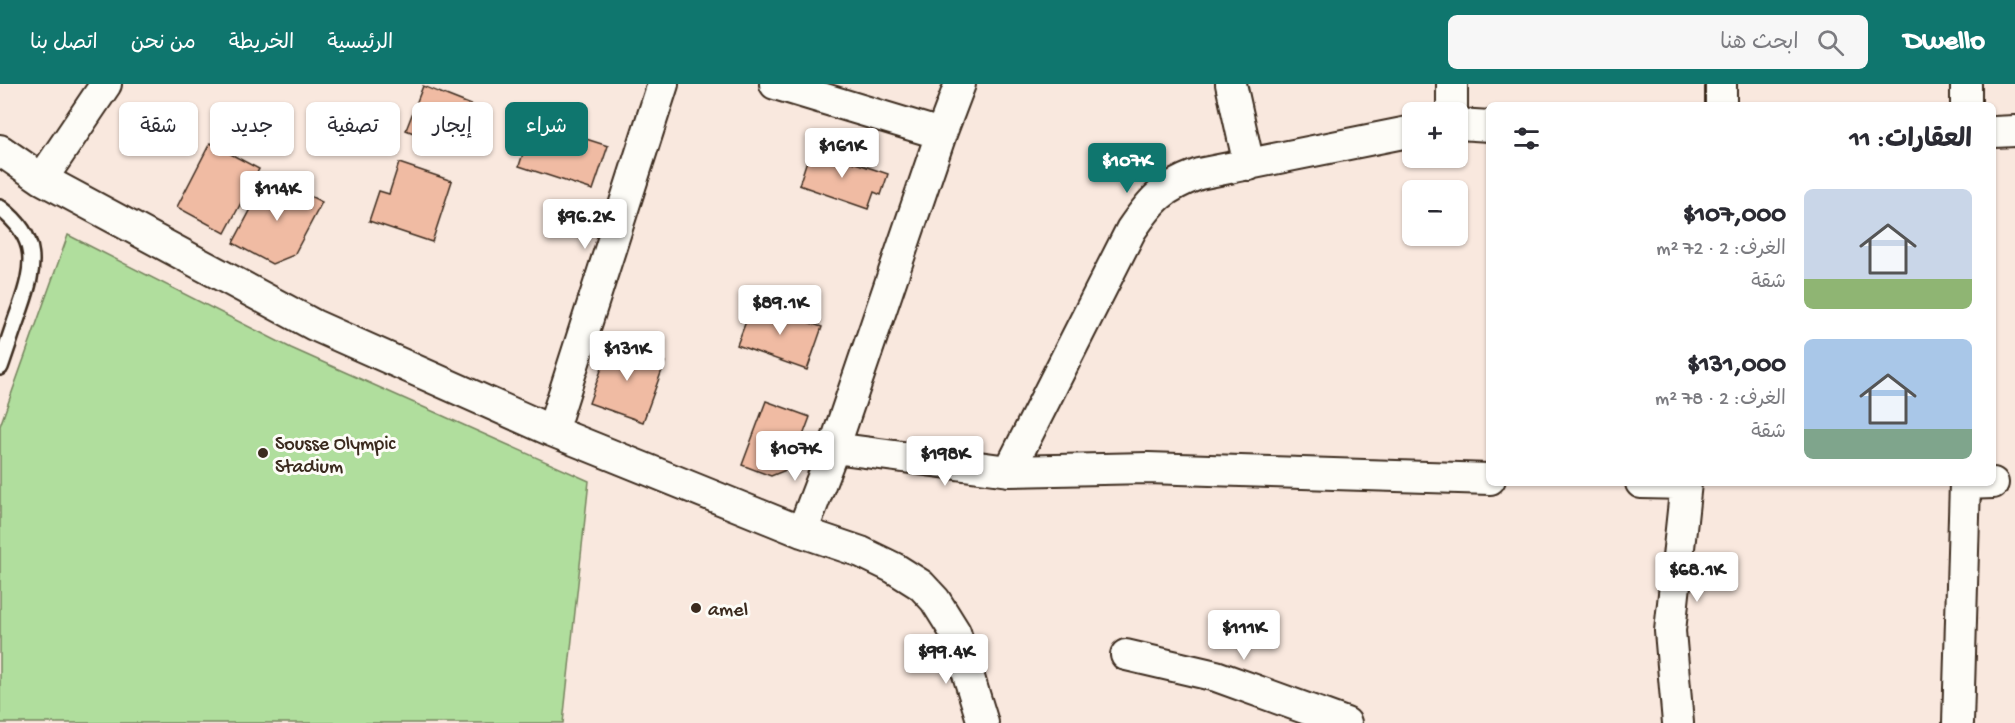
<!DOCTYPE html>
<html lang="ar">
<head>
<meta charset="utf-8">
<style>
  :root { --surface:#fff; --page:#f7f7f7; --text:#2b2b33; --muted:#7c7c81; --accent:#0f766e }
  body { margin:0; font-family:"Gochi Hand","Playpen Sans Arabic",sans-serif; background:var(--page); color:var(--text); direction:rtl; height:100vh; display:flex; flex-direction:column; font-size:22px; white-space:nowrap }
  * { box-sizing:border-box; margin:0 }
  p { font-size:20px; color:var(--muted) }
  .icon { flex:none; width:33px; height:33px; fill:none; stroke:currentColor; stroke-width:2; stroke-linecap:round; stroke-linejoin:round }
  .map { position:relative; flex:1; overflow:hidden; direction:ltr }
  .details { position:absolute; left:1486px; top:18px; width:510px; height:384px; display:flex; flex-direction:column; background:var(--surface); border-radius:9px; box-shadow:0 2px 4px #0004; direction:rtl }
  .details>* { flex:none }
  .hud { position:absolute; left:18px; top:18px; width:570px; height:54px; direction:rtl; display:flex; gap:12px }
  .buttons { position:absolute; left:1402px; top:18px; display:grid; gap:12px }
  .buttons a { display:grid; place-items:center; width:66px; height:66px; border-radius:9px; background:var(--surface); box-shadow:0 2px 4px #0004; font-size:30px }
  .price { position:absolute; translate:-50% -51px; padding:0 14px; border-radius:6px; background:#fff; color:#222; font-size:20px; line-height:39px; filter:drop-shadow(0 2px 3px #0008) }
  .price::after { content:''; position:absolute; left:50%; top:36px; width:18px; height:14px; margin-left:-9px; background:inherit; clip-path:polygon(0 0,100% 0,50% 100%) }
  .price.current { background:var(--accent); color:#fff }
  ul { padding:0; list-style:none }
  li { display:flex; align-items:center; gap:18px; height:150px; padding:0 24px }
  li span { display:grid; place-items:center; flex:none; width:168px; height:120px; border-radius:9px; color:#555 }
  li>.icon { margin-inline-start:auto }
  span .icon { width:72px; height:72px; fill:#fffc; stroke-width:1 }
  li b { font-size:26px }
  h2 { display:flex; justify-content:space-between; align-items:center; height:72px; padding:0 24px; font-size:26px }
  .pill { padding:0 21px; border-radius:9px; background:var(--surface); box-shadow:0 2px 4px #0004; font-size:21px; line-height:54px }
  .pill.current { background:var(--accent); color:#fff }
  header { display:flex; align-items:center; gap:36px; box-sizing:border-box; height:84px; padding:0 30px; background:var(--accent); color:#fff }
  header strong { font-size:28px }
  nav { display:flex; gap:33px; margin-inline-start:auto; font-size:21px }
  .search { width:420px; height:54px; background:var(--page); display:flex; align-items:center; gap:15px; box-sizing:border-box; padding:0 21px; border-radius:9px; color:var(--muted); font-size:22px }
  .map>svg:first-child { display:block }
  .green { fill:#b0de9d; stroke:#76845e; stroke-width:1.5 }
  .building { fill:#f0bba3; stroke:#3b2a1e; stroke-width:1.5 }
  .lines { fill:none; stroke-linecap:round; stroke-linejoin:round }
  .service-casing { stroke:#3b2a1e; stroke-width:20 }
  .minor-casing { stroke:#3b2a1e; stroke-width:34 }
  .service { stroke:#fdfcf7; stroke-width:15 }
  .minor { stroke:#fdfcf7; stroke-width:30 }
  .poi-dot { fill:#3b2a1e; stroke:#fdfcf7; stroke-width:2 }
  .labels { text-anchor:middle; stroke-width:6; stroke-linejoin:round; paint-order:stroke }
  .poi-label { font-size:20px; fill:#3b2a1e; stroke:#fdfcf7; text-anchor:start }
</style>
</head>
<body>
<header>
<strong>Dwello</strong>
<div class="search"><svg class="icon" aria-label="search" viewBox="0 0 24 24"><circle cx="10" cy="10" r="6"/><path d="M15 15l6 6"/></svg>ابحث هنا</div>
<nav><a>الرئيسية</a><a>الخريطة</a><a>من نحن</a><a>اتصل بنا</a></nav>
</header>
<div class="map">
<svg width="2015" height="639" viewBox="0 0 2015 639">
  <rect width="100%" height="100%" fill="#f9e8de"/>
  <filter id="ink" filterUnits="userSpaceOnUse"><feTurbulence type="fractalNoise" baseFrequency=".0167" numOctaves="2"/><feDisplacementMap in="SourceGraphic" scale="12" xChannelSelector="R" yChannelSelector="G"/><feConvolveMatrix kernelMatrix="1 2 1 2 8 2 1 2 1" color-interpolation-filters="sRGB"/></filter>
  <g filter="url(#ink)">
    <path class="green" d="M68 151 291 264 589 397 563 639H0V342Z"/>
    <path class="building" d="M423 2 484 26 467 69 450 63 447 71 431 65 434 57 406 46Z
      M533 38 608 62 593 106 519 82Z
      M210 59 259 85 225 149 177 123Z
      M811 64 888 90 881 111 874 108 868 125 799 101Z
      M399 79 452 97 432 158 369 137 379 107 389 110Z
      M269 91 322 118 294 171 272 180 233 159Z
      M753 219 822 243 807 286 737 261Z
      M611 259 665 278 643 338 589 319Z
      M766 317 810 333 791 384 771 392 742 381Z"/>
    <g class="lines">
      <defs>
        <path id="service" d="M0 124C40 154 35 182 20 225 13 244 7 263 0 283"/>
        <path id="minor" d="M775 0 941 50
          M960 0 941 50 834 364 1009 387 1148 384 1490 395
          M1231 0 1249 81
          M1966 0V21
          M1721 21V0
          M1452 28V0
          M1458 40 1490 42
          M1994 48 2015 47
          M0 66 42 95 314 241 552 347 802 448 861 468 894 484 921 501 935 516 955 548 983 639
          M42 95 106 0
          M552 347 663 0
          M1009 387 1131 146C1153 114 1162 104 1199 90L1413 47
          M1641 399 1686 400
          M1965 400 1993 399
          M802 448 834 364
          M1126 571 1216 592 1346 639
          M1678 639 1670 547 1686 399
          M1958 639 1965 399"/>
      </defs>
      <use href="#service" class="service-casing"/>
      <use href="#minor" class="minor-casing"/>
      <use href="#service" class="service"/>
      <use href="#minor" class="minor"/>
    </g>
  </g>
  <g class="poi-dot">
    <circle cx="263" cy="369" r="6"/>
    <circle cx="696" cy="524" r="6"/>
  </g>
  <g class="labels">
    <g class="poi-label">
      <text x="275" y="365">Sousse Olympic<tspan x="275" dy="23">Stadium</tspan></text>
      <text x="708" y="531">amel</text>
    </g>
  </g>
</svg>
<div class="buttons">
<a>+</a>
<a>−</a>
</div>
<b class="price" style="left:842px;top:95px">$161K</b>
<b class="price current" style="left:1127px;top:110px">$107K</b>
<b class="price" style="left:277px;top:138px">$114K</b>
<b class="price" style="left:585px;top:166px">$96.2K</b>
<b class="price" style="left:780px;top:252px">$89.1K</b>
<b class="price" style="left:627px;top:298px">$131K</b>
<b class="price" style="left:795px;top:398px">$107K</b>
<b class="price" style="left:945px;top:403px">$198K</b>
<b class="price" style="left:1697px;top:519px">$68.1K</b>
<b class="price" style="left:1244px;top:577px">$111K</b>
<b class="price" style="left:946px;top:601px">$99.4K</b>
<div class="hud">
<a class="pill current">شراء</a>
<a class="pill">إيجار</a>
<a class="pill">تصفية</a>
<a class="pill">جديد</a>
<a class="pill">شقة</a>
</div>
<section class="details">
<h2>العقارات: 11<svg class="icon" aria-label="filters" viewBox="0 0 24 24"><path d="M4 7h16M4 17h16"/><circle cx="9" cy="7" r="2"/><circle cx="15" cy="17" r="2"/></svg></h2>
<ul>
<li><span style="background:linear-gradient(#c9d6e8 75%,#8fb573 0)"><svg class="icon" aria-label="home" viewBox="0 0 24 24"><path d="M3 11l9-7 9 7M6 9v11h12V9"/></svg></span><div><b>$107,000</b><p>الغرف: 2 · 72 m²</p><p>شقة</p></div></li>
<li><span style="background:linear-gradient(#a9c7e8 75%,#7fa58c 0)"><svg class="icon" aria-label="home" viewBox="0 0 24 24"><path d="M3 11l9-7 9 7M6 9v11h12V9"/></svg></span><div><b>$131,000</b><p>الغرف: 2 · 78 m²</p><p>شقة</p></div></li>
</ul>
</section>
</div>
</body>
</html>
